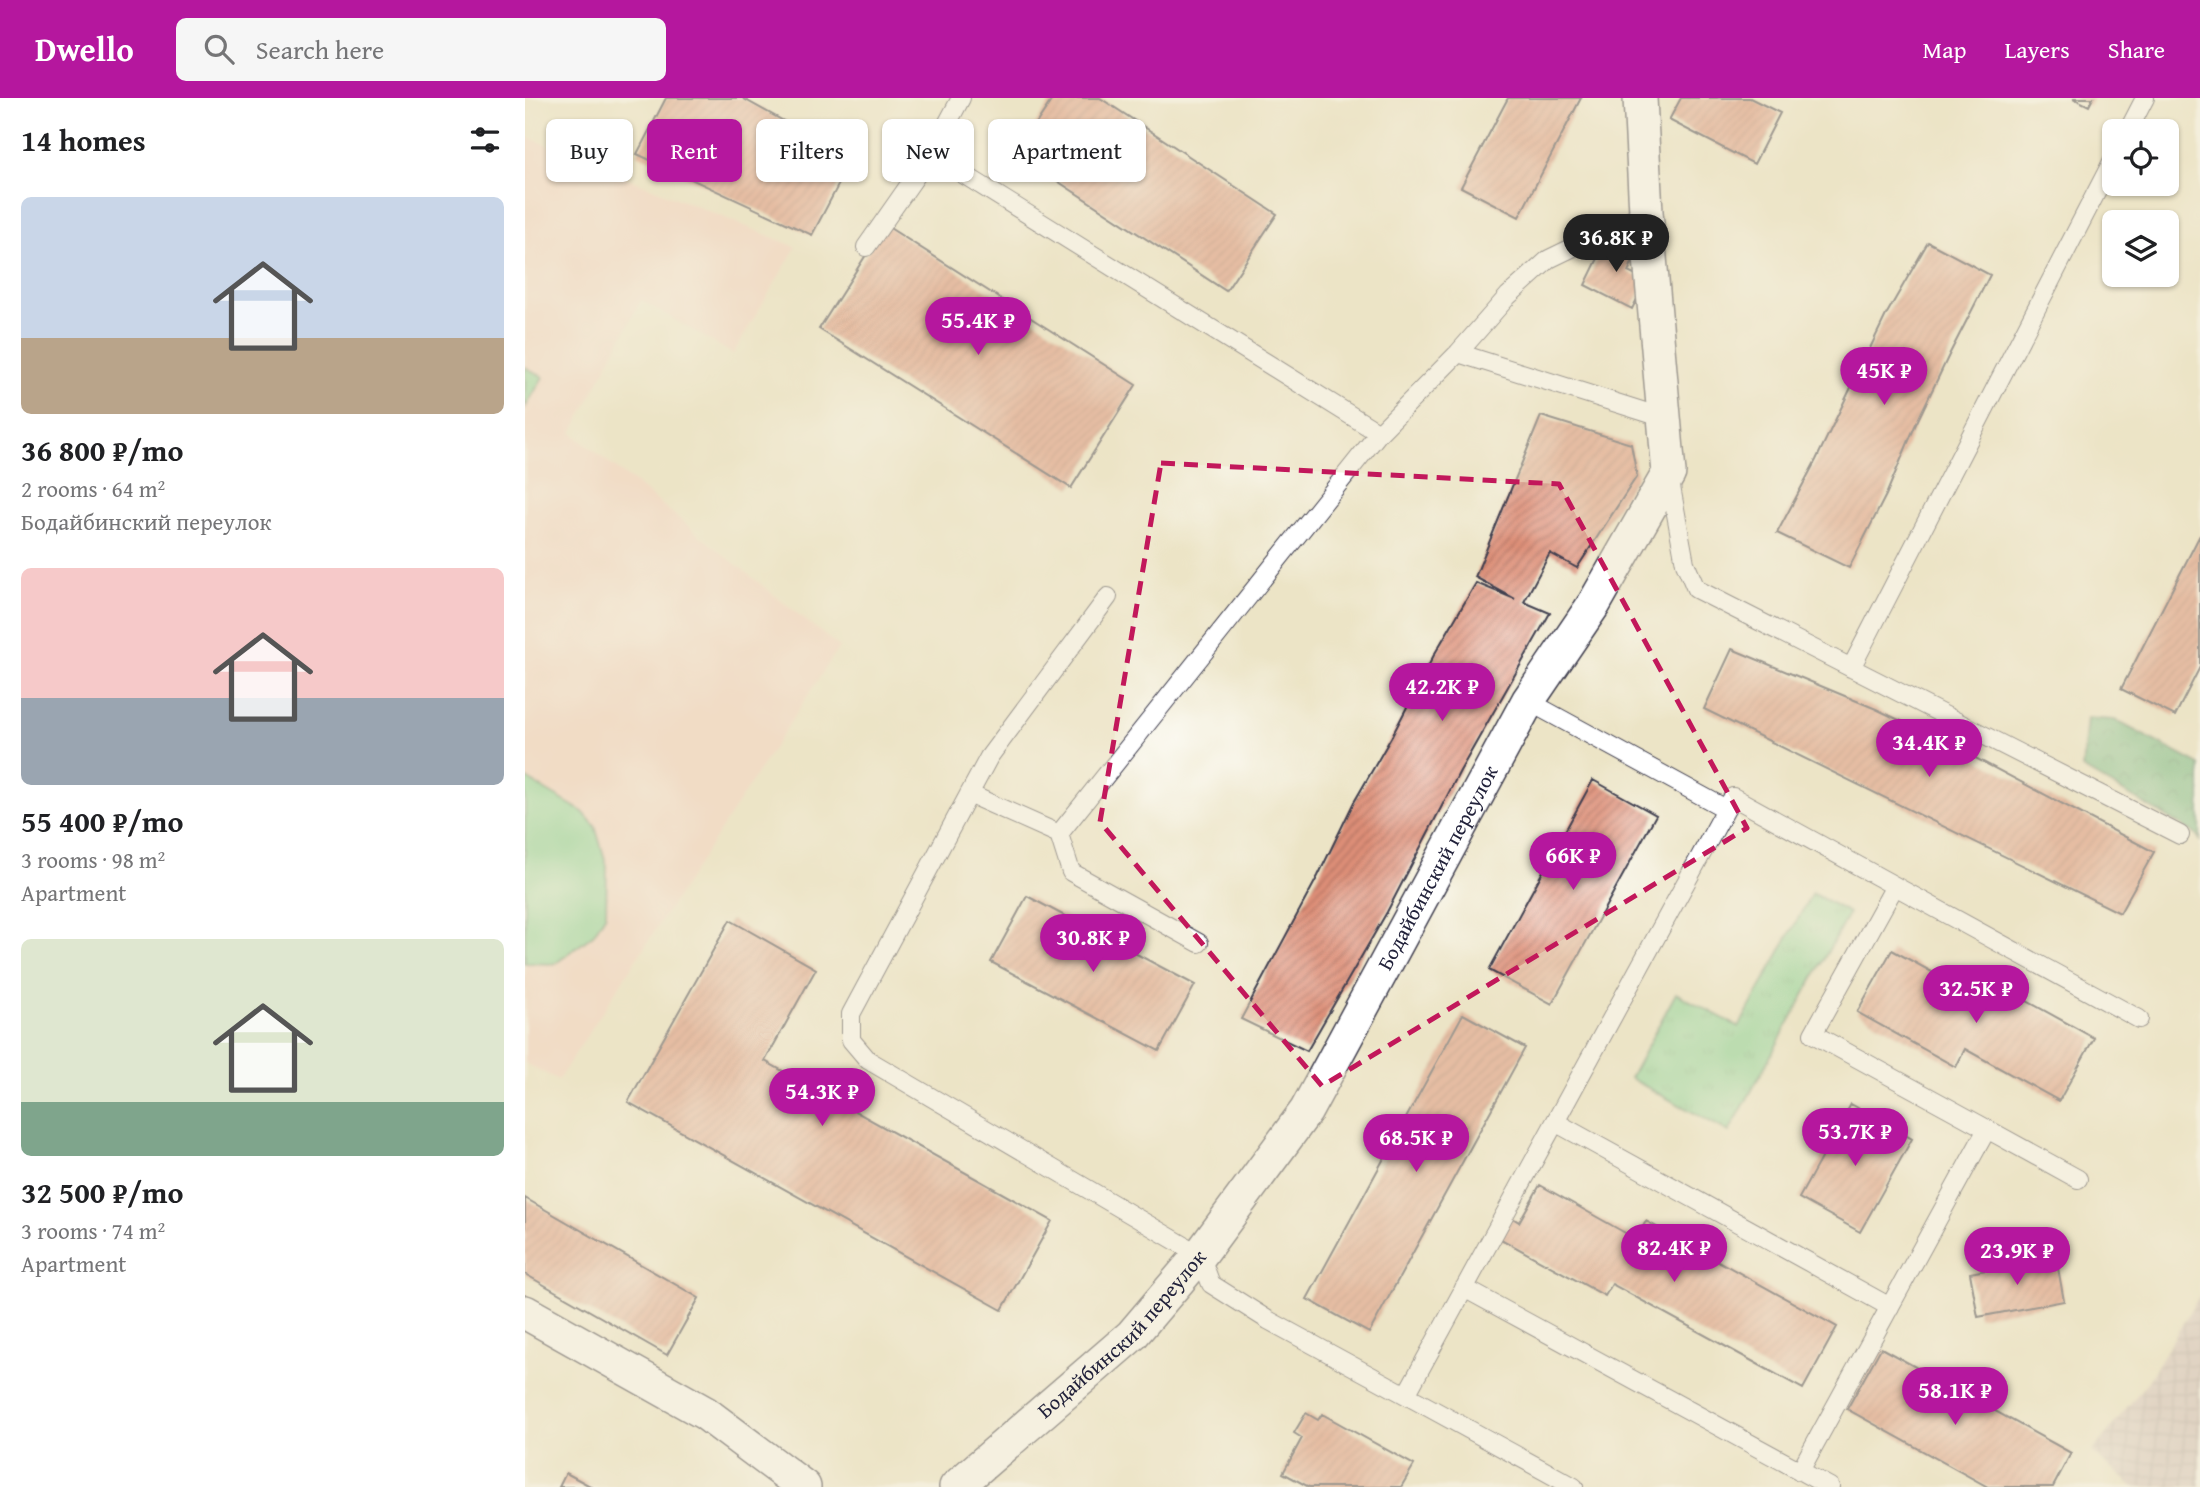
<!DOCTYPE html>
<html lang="en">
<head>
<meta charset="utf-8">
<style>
  :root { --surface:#fff; --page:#f6f6f6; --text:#202124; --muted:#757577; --accent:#b5179e }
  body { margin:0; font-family:"Gentium Book Plus",serif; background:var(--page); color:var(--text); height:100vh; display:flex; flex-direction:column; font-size:26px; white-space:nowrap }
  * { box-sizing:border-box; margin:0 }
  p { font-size:23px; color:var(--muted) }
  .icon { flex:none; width:38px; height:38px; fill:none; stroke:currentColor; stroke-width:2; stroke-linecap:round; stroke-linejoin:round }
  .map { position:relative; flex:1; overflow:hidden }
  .panel { display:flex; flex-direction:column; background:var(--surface); width:525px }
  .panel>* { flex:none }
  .top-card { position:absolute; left:21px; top:21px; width:665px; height:63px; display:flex; gap:14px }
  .controls { position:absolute; left:1577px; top:21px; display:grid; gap:14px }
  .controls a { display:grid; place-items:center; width:77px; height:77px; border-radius:10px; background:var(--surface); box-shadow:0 2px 5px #0004; font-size:35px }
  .price { position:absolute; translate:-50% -60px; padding:0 16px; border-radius:24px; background:var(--accent); color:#fff; font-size:23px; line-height:46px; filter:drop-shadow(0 2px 4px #0008) }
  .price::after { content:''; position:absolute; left:50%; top:42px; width:21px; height:16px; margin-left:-10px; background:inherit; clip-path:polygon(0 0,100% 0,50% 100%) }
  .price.active { background:#222; color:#fff }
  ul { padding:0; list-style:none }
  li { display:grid; align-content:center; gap:14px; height:371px; padding:0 21px }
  li span { display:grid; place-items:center; height:217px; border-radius:10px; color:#555 }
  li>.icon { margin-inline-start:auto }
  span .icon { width:126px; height:126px; fill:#fffc; stroke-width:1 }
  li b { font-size:30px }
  h2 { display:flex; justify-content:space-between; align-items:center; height:84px; padding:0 21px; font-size:30px }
  .chip { padding:0 24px; border-radius:10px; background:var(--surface); box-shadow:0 2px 5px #0004; font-size:24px; line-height:63px }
  .chip.active { background:var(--accent); color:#fff }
  header { display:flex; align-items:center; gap:42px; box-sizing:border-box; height:98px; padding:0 35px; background:var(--accent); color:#fff }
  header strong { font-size:33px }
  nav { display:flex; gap:38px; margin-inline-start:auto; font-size:24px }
  .search { width:490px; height:63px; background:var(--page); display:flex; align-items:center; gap:18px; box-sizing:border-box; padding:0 24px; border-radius:10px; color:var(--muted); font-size:26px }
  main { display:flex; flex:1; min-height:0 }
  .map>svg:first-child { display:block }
  .built { fill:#f6d2c4 }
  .industrial { fill:url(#industrial-grid) }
  .green { fill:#80d394; stroke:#517a68; stroke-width:2 }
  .forest { fill:url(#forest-crowns); stroke:#456c5c; stroke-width:2 }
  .park { fill:url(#park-tufts); stroke:#517a68; stroke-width:2 }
  .building { fill:url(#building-hatch) }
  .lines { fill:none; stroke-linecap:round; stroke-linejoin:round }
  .lane-casing { stroke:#403f50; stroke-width:20 }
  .street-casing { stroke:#403f50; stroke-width:36 }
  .lane { stroke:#fff; stroke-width:18 }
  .street { stroke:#fff; stroke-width:33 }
  .marked { fill:none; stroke:#c2185b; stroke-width:5; stroke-dasharray:14 9; stroke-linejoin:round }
  .labels { text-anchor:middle; stroke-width:5; stroke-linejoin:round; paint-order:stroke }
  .street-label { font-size:21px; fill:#22223b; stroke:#fdfcf7 }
</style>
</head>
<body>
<header>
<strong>Dwello</strong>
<div class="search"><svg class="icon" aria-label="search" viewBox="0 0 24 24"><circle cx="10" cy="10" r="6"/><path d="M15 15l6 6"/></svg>Search here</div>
<nav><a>Map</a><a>Layers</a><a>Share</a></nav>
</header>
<main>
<section class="panel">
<h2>14 homes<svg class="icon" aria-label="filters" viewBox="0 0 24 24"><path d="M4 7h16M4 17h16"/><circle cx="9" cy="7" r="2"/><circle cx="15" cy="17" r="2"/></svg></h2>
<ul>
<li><span style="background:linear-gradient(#c9d6e8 65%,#b9a48a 0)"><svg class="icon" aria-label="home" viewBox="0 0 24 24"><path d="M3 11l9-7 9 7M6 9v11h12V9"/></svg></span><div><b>36 800 ₽/mo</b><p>2 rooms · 64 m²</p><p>Бодайбинский переулок</p></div></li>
<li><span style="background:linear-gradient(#f6c9c9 60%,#9aa5b1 0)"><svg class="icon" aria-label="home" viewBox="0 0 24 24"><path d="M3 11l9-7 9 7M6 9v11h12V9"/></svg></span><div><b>55 400 ₽/mo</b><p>3 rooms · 98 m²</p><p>Apartment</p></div></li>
<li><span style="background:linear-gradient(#dfe7d0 75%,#7fa58c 0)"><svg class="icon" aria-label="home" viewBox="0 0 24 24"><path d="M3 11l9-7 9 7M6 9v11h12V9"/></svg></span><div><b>32 500 ₽/mo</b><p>3 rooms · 74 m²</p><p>Apartment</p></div></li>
</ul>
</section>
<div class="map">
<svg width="1675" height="1389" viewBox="0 0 1675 1389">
  <defs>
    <pattern id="industrial-grid" width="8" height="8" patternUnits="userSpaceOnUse" patternTransform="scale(1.75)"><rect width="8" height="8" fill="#d1bfbe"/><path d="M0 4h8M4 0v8" fill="none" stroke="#b3a4a4"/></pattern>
    <pattern id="forest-crowns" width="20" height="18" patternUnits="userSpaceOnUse" patternTransform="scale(1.75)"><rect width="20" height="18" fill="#68b57e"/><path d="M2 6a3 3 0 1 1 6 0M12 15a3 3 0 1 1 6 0" fill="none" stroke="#559368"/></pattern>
    <pattern id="park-tufts" width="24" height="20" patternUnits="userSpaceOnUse" patternTransform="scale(1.75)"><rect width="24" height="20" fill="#80d394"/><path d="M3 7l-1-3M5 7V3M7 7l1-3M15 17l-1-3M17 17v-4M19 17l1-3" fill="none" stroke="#6eb580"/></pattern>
    <pattern id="building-hatch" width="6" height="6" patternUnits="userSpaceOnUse" patternTransform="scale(1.75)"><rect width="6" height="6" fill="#dd8e77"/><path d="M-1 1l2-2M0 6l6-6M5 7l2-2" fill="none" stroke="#b37463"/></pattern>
  </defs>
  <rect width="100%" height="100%" fill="#fdfcf7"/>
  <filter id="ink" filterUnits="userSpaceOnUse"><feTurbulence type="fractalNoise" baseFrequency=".0143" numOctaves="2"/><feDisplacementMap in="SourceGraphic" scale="14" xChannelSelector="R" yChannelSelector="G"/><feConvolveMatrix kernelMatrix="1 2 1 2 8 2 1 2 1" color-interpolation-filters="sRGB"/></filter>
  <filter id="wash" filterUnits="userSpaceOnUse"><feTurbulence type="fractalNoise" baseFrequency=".00686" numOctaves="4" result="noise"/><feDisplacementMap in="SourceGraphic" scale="28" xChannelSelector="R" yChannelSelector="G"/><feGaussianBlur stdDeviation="1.57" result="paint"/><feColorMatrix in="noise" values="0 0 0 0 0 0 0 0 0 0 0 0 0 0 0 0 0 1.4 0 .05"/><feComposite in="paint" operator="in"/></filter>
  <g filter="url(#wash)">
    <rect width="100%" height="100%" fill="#ece4c6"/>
    <path class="built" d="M0 38 271 149 208 256 116 202 47 335 314 549 33 982 0 965V865L30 866 58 714 0 680V310L18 279 0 269Z"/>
    <path class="industrial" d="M1675 1197V1389H1609L1567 1354 1623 1283Z"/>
    <path class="green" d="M0 269 18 279 0 310Z
      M0 680 58 714 70 728 82 768 81 816 68 837 30 866 0 865Z"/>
    <path class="forest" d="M1562 620 1590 622 1675 667V742L1671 736 1557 670Z"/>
    <path class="park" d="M1287 795 1324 815 1204 1034 1105 980 1151 895 1214 929Z"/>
    <g id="blocks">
      <path class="building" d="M141 0H217L327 61 287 137 112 56Z
        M528 0H575L752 116 701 193 491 56Z
        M983 0H1056L994 119 936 89Z
        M1156 0H1225L1255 15 1229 66 1144 22Z
        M1548 0H1568L1564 8Z
        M360 127 611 287 546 390 294 231Z
        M1084 138 1113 152 1103 174 1121 183 1107 211 1060 187Z
        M1403 144 1465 177 1425 255 1390 328 1361 397 1324 470 1252 435 1291 362 1361 217Z
        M1016 318 1106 346 1112 378 1052 470 1025 455 999 504 1025 515 935 673 862 814 782 953 716 921 793 778 828 706 867 638 909 557 951 485 990 501 950 479Z
        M1675 437V569L1650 618 1596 591Z
        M1207 551 1351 611 1420 644 1629 754 1595 815 1179 611Z
        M1068 682 1131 717 1027 906 964 872Z
        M502 798 670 887 634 953 466 864Z
        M205 822 291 871 240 963 527 1123 477 1212 103 1004Z
        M1367 852 1463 905 1473 887 1569 940 1534 1003 1440 951 1431 969 1332 914Z
        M938 916 1000 950 844 1235 782 1201Z
        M1326 1006 1387 1041 1335 1134 1274 1100Z
        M1015 1087 1111 1141 1121 1123 1312 1229 1278 1291 1087 1186 1080 1198 974 1140 986 1119 994 1124Z
        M0 1100 174 1200 142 1257 0 1176Z
        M1531 1159 1539 1203 1453 1219 1445 1175Z
        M1356 1250 1546 1355 1528 1389H1463L1322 1311Z
        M781 1315 793 1322 797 1316 889 1367 876 1389H784L758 1375 777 1340 769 1335Z
        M41 1375 67 1389H34Z"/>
    </g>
  </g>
  <g filter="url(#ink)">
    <use href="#blocks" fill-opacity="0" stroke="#403f50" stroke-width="2"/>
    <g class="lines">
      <defs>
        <path id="lane" d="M1603 33 1620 0
          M406 56 854 335
          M341 149 406 56 436 0
          M933 255 1139 320
          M1144 378 1160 465 1171 491 1655 737
          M583 499 464 659 326 916V942L343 962 675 1157 686 1186 743 1222 881 1297 1201 711 1003 603
          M1326 570 1589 60
          M444 696 534 736 546 774 674 845
          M1201 711 1208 699 1370 788 1288 936 1462 1031 1275 1373
          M534 736 854 335 933 255 983 198 1024 161 1121 114
          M1370 788 1614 921
          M1030 1024 1365 1209
          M1462 1031 1553 1081
          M939 1190 1305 1389
          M881 1297 1049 1389"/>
        <g id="street">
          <path d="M0 1214 180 1315 279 1389"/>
          <path id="s1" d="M431 1389 607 1237 675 1157 781 1013 1003 603 1069 506 1144 375 1121 114 1115 0"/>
        </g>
      </defs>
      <use href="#lane" class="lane-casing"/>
      <use href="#street" class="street-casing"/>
      <use href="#lane" class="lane"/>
      <use href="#street" class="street"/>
    </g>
  </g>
  <path d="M0 0H1675V1389H0ZM636 365 1034 386 1222 730 797 988 575 724Z" fill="#ece4c6" fill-opacity=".55" fill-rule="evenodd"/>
  <path class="marked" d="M636 365 1034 386 1222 730 797 988 575 724Z"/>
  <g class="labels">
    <g class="street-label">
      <text dy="7" stroke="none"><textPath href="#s1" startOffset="793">Бодайбинский переулок</textPath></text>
      <text dy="7" stroke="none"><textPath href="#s1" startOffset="226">Бодайбинский переулок</textPath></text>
    </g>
  </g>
</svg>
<div class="controls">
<a><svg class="icon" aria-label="locate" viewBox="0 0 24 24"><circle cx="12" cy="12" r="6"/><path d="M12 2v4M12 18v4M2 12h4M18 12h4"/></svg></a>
<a><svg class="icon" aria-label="layers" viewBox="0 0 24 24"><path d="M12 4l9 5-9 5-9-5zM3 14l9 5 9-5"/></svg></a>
</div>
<b class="price active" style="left:1091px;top:176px">36.8K ₽</b>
<b class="price" style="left:453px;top:259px">55.4K ₽</b>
<b class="price" style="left:1359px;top:309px">45K ₽</b>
<b class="price" style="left:917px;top:625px">42.2K ₽</b>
<b class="price" style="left:1404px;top:681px">34.4K ₽</b>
<b class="price" style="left:1048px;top:794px">66K ₽</b>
<b class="price" style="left:568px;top:876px">30.8K ₽</b>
<b class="price" style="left:1451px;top:927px">32.5K ₽</b>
<b class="price" style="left:297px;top:1030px">54.3K ₽</b>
<b class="price" style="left:1330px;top:1070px">53.7K ₽</b>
<b class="price" style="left:891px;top:1076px">68.5K ₽</b>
<b class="price" style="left:1149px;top:1186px">82.4K ₽</b>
<b class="price" style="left:1492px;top:1189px">23.9K ₽</b>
<b class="price" style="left:1430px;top:1329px">58.1K ₽</b>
<div class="top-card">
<a class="chip">Buy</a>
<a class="chip active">Rent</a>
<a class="chip">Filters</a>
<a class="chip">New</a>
<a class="chip">Apartment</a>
</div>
</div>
</main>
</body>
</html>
